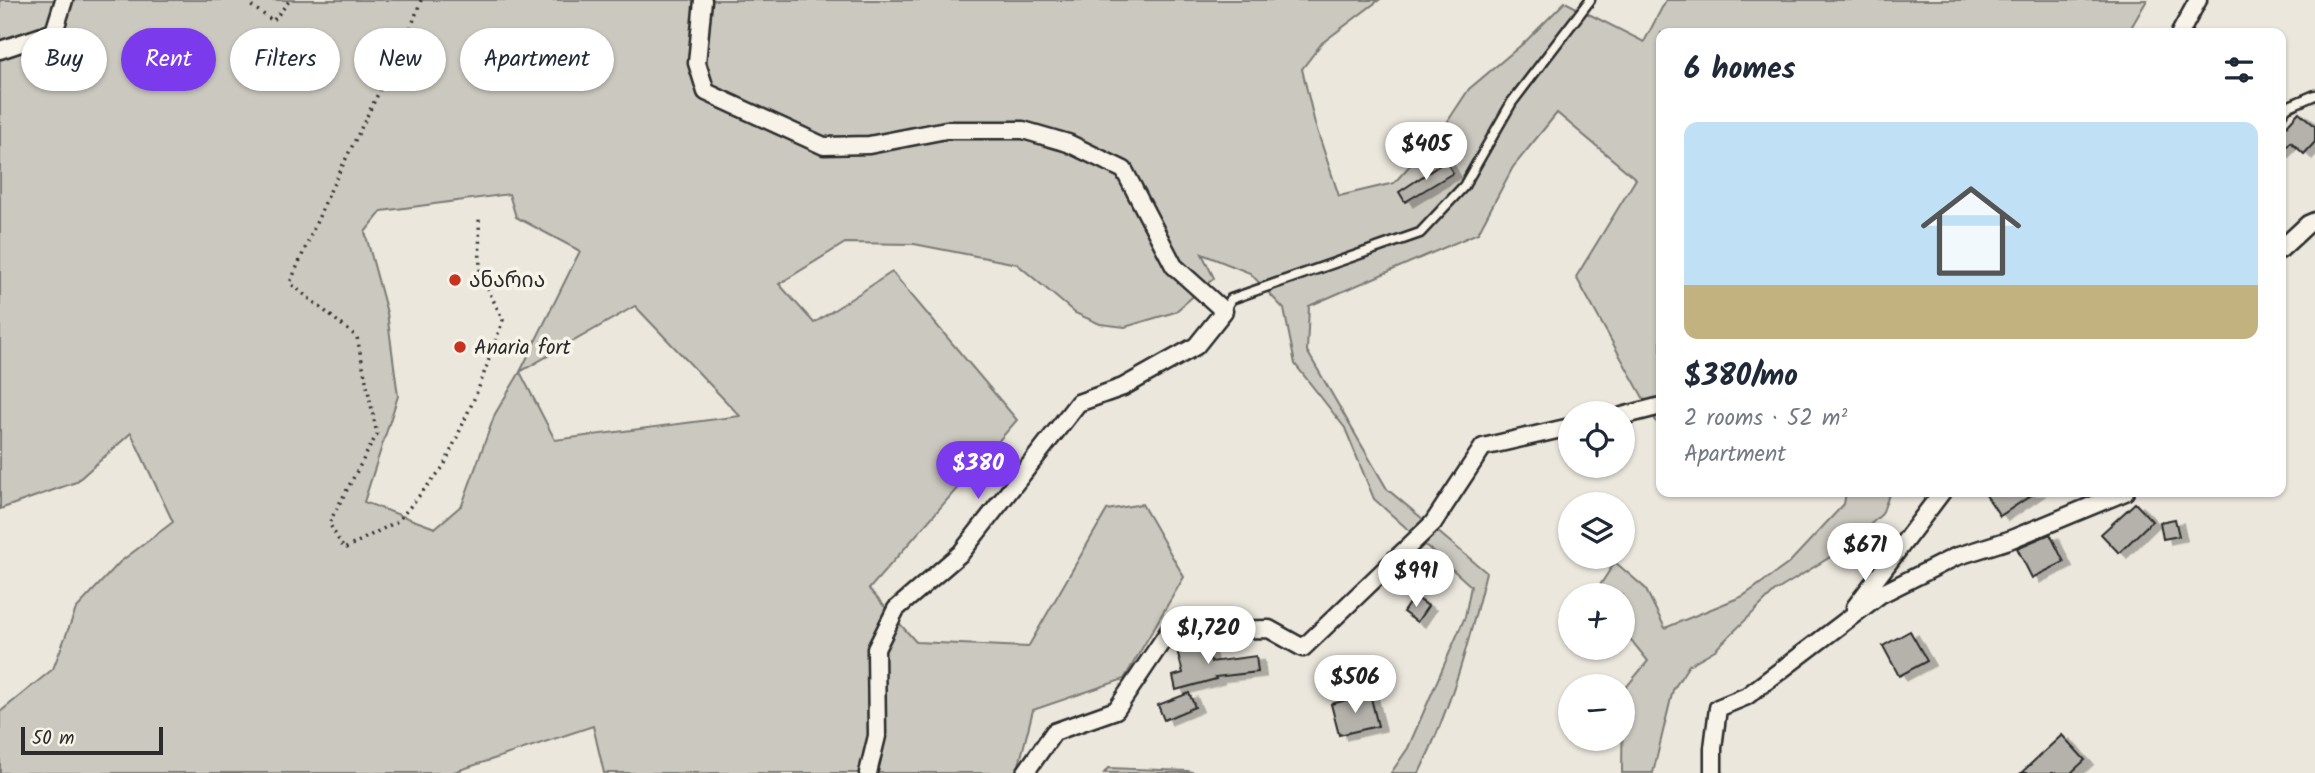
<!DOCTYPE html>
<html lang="en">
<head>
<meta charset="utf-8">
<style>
  :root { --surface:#fff; --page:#f6f6f7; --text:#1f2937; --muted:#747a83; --accent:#7c3aed }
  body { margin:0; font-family:Kalam,"Noto Sans Georgian",sans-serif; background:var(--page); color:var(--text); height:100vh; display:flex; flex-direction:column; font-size:26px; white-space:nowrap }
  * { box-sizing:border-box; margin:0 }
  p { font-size:23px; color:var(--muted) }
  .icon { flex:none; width:38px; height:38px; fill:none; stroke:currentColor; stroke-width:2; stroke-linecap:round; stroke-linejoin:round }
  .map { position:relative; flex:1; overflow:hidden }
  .details { position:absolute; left:1656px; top:28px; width:630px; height:469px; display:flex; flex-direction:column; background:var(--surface); border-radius:14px; box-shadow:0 2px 5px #0004 }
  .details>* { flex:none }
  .banner { position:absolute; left:21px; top:28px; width:665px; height:63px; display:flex; gap:14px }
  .fabs { position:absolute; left:1558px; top:401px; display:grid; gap:14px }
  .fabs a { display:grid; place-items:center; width:77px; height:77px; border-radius:50%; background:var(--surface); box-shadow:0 2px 5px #0004; font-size:35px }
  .scale { position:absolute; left:21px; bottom:18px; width:142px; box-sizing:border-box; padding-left:7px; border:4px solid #2b2b2b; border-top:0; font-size:19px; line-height:24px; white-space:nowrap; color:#2b2b2b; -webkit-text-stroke:5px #f7f3e8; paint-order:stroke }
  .price { position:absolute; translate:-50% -60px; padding:0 16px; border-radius:24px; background:#fff; color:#222; font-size:23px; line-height:46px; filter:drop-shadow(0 2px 4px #0008) }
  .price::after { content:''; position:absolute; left:50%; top:42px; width:21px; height:16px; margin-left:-10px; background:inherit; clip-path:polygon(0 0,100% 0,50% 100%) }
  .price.active { background:var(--accent); color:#fff }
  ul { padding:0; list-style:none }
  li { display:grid; align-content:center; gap:14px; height:371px; padding:0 28px }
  li span { display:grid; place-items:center; height:217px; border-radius:14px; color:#555 }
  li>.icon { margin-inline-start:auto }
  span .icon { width:126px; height:126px; fill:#fffc; stroke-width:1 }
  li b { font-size:30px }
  h2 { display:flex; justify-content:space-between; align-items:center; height:84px; padding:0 28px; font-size:30px }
  .tag { padding:0 24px; border-radius:32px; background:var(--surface); box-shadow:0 2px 5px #0004; font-size:24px; line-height:63px }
  .tag.active { background:var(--accent); color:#fff }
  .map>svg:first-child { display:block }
  .green { fill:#cbc8bf; stroke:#7b7a75; stroke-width:2; fill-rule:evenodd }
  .building { fill:#b5b2ab; stroke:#2b2b2b; stroke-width:2; filter:url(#shadow) }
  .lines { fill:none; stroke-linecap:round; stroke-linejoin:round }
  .service-casing { stroke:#2b2b2b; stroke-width:13 }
  .minor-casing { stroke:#2b2b2b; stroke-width:21 }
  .path { stroke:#2b2b2b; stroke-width:3.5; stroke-dasharray:2 5; stroke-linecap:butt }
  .service { stroke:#f7f3e8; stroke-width:8 }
  .minor { stroke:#f7f3e8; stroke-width:16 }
  .poi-dot { fill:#c8321e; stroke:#f7f3e8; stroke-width:2.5 }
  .labels { text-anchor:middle; stroke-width:7; stroke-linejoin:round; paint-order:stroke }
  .poi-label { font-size:21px; fill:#2b2b2b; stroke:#f7f3e8; text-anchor:start }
</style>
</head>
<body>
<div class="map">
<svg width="2315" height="773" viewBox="0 0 2315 773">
  <defs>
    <filter id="shadow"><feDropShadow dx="8" dy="4.5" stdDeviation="0" flood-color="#0004"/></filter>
  </defs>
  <rect width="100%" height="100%" fill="#ebe7dd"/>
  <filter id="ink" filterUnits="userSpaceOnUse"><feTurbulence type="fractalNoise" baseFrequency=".0143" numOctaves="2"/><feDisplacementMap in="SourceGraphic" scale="14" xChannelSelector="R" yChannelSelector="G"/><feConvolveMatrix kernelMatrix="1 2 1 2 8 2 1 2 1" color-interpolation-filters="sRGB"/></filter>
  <g filter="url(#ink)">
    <path class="green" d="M0 0H1379L1322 43 1302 69 1315 124 1339 196 1394 183 1442 130 1469 89 1526 41 1565 2 1644 42 1666 0H2147L2128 33H1661V430L1576 277 1636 179 1557 113 1513 167 1478 233 1309 306 1307 351 1387 489 1486 572C1469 642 1451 708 1419 773H1391L1408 748 1465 617 1471 586 1374 499 1345 428 1295 364 1284 309 1250 273 1202 254 1214 278 1175 312 1125 327 1100 324 1075 313 1017 264 914 244 845 243 779 284 814 323 892 272 1017 420 869 589 916 642 1028 647 1107 510 1142 504 1184 577 1124 679 1033 710 1017 773H604L593 726 451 773H0V712L53 669 76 609 120 562 173 522 131 433 76 482 0 509ZM509 194 516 217 580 251 520 372 495 414 462 505 435 528 364 502 398 396 387 313 365 232 382 211ZM635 306 740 416 555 440 520 372Z
      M1846 492H1890L1882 514 1843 549 1774 592 1715 650 1689 665 1673 690 1653 773H1622L1623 691 1648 661 1622 629V595L1595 593 1615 562 1645 588 1665 628 1743 596 1788 564 1844 504Z
      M1108 768 1188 771 1195 773H1104Z"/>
    <path class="building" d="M2299 112 2315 126V142L2304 154 2291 142 2280 153V133Z
      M1446 161 1453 173 1405 202 1399 192Z
      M1984 492H2036L2000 516Z
      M2135 503 2152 521 2119 553 2101 534Z
      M2175 519 2179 536 2163 539 2160 522Z
      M2050 534 2064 562 2032 578 2017 548Z
      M1414 596 1428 606 1417 622 1403 612Z
      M1910 631 1927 661 1899 676 1883 646Z
      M1196 641H1205L1211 662 1256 656 1258 672 1215 677 1216 679 1176 690 1173 676 1183 673 1176 646Z
      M1189 693 1195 707 1164 720 1158 705Z
      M1370 694 1378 726 1339 735 1331 704Z
      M2062 735 2085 760 2071 773H2021Z"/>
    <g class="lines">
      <defs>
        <path id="service" d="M2280 116 2287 107 2315 95
          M1224 311 1231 299 1420 233 1464 186 1512 102 1590 0"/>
        <path id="minor" d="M703 0 697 63 706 92 824 146 869 145 946 130H1023L1068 143 1124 170 1174 266 1224 311 1196 346 1123 387 1078 403 961 553 896 609 876 649 877 736 868 773
          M2180 33 2198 0
          M0 50 54 32 64 0
          M2280 250 2308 224 2315 221
          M1622 416 1661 406
          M1855 607 1942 492
          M1025 773 1054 732 1116 710 1169 631 1269 629 1303 648 1433 523 1483 447 1570 427
          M1713 773V748L1718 708 1747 696 1881 594 1955 557 2009 540 2125 492"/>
      </defs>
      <use href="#service" class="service-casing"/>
      <use href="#minor" class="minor-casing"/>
      <path class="path" d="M252 0 250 5 273 21 290 0
        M421 0 412 25 331 189 290 283 357 337 377 434 329 523 344 549 398 521 444 466 478 390 503 320 480 273 479 216"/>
      <use href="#service" class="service"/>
      <use href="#minor" class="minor"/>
    </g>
  </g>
  <g class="poi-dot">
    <circle cx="455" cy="280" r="7"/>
    <circle cx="460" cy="347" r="7"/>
  </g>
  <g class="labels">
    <g class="poi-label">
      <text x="469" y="287">ანარია</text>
      <text x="474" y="354">Anaria fort</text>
    </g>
  </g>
</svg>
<div class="fabs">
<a><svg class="icon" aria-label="locate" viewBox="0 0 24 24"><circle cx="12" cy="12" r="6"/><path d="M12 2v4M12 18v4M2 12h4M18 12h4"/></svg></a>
<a><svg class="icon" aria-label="layers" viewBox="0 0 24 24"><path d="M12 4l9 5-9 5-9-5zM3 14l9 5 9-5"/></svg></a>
<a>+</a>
<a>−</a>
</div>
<div class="scale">50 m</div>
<b class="price" style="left:1426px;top:182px">$405</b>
<b class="price active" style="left:978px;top:501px">$380</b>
<b class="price" style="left:1865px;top:583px">$671</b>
<b class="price" style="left:1416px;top:609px">$991</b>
<b class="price" style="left:1208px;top:666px">$1,720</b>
<b class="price" style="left:1355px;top:715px">$506</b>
<div class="banner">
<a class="tag">Buy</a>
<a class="tag active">Rent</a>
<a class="tag">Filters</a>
<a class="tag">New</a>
<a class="tag">Apartment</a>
</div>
<section class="details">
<h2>6 homes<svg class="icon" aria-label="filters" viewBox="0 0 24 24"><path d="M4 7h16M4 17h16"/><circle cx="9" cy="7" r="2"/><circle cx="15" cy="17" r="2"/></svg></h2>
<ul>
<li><span style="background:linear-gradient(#bfe0f5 75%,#c2b280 0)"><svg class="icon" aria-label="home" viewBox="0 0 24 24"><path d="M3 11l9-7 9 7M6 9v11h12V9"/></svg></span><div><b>$380/mo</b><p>2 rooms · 52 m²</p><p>Apartment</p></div></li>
</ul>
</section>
</div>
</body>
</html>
